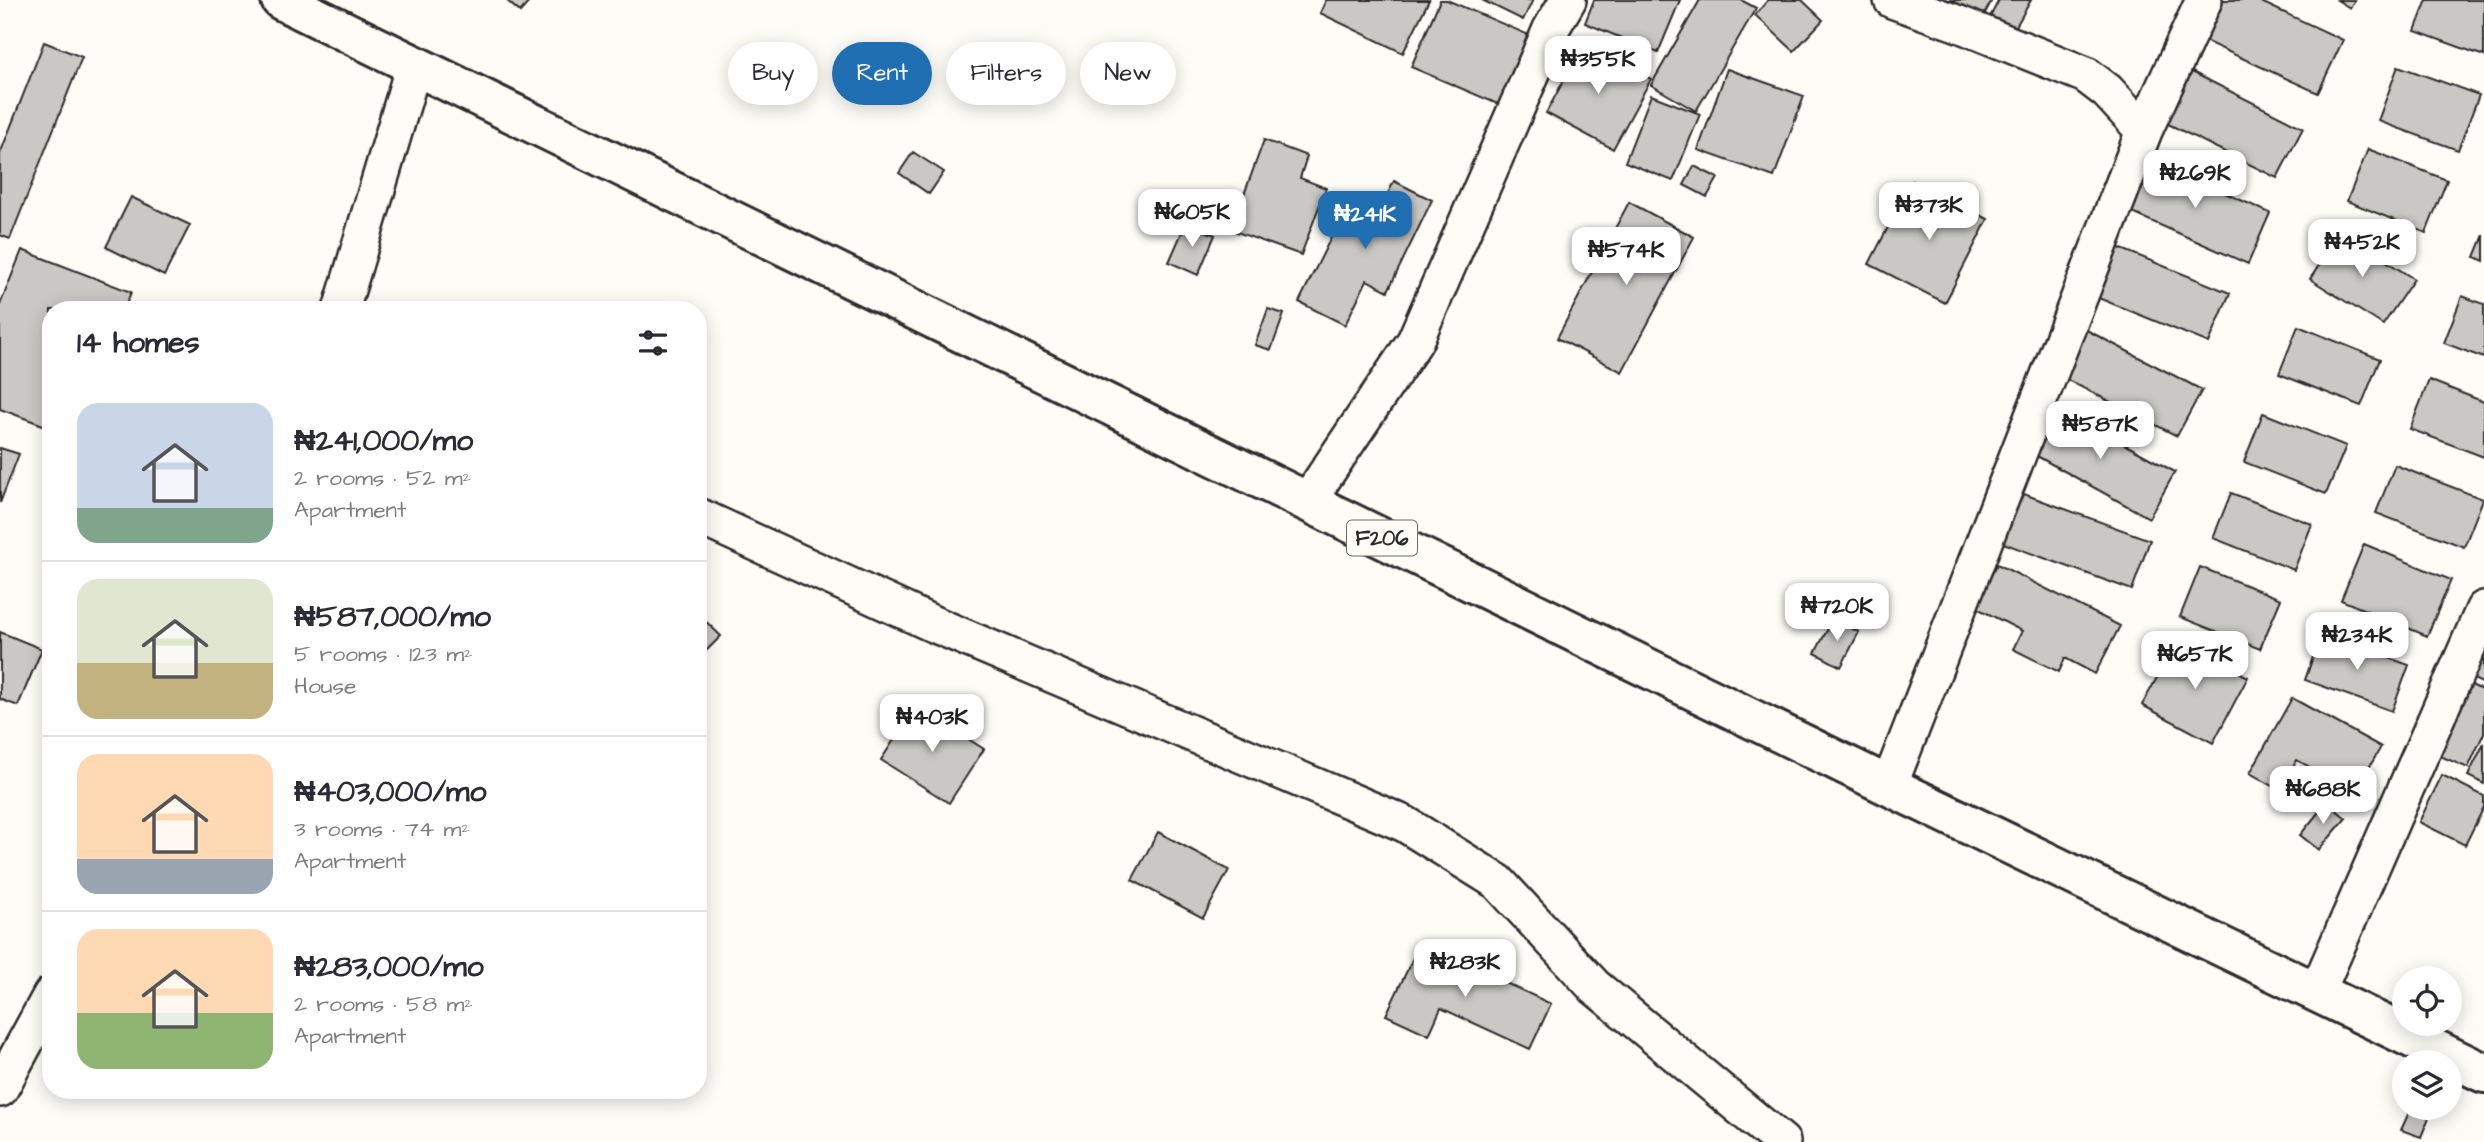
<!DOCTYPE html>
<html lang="en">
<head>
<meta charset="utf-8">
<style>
  :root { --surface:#fff; --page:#f7f7f7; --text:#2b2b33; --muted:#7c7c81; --line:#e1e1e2; --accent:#1f6fb2 }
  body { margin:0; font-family:"Architects Daughter",sans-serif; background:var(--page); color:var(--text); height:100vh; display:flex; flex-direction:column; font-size:26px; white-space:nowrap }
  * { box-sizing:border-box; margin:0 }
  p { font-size:23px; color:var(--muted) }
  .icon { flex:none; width:38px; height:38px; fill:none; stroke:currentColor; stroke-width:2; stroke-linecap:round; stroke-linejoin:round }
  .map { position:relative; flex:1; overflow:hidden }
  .sheet { position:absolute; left:42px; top:301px; width:665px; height:798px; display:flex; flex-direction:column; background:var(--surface); border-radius:28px; box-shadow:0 4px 18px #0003 }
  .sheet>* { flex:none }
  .top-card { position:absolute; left:728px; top:42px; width:665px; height:63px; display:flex; gap:14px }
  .controls { position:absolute; left:2392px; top:966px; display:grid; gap:14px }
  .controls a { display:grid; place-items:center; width:70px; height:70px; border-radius:50%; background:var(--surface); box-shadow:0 4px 18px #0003; font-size:35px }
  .price { position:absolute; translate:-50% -60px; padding:0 16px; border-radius:14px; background:#fff; color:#222; font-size:23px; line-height:46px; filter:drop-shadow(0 2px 4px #0008) }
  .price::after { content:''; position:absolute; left:50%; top:42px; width:21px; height:16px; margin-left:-10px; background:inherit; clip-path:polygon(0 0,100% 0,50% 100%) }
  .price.current { background:var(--accent); color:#fff }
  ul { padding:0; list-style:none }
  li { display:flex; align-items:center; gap:21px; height:175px; padding:0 35px }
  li+li { border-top:2px solid var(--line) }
  li span { display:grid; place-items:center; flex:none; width:196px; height:140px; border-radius:21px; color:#555 }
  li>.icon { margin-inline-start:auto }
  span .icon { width:84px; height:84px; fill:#fffc; stroke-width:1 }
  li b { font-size:30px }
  h2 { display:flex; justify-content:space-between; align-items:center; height:84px; padding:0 35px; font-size:30px }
  .chip { padding:0 24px; border-radius:32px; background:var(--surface); box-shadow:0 4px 18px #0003; font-size:24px; line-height:63px }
  .chip.current { background:var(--accent); color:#fff }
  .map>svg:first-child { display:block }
  .building { fill:#c9c8c4; stroke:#2b2b2b; stroke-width:2 }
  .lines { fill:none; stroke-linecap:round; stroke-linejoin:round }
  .minor-casing { stroke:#2b2b2b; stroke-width:40 }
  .primary-casing { stroke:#2b2b2b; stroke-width:44 }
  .minor { stroke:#fdfcf7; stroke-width:35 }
  .primary { stroke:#fdfcf7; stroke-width:38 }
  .labels { text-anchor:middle; stroke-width:7; stroke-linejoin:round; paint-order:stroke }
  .shield { fill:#fdfcf7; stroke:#6a6a68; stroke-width:2 }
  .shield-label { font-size:21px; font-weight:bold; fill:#2b2b2b }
</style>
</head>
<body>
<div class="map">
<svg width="2484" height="1142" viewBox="0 0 2484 1142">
  <rect width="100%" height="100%" fill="#fdfcf7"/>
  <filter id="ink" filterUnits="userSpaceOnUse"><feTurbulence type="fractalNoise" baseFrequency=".0143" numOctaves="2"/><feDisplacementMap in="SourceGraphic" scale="14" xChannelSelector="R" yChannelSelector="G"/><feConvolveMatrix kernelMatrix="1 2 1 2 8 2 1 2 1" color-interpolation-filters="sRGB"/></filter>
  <g filter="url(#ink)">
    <path class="building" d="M506 0H531L520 12Z
      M1326 0H1429L1403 53 1320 13Z
      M1440 0H1447L1538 39 1507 108 1411 67Z
      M1482 0H1533L1523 20Z
      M1594 0H1680L1658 53 1585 23Z
      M1700 0H1741L1756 8 1696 111 1651 85Z
      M1768 0H1802L1823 20 1794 51 1755 15Z
      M1949 0H1992L1983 17Z
      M1999 0H2031L2014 30 1990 17Z
      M2213 0H2257L2343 40 2318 93 2196 37Z
      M2337 0H2355L2350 8Z
      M2427 0H2484V56L2415 31Z
      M44 42 82 57 10 239 0 235V154Z
      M1584 43 1651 79 1613 149 1546 113Z
      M2180 66 2303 128 2277 178 2154 117Z
      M2398 66 2479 95 2458 150 2378 121Z
      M1727 69 1804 96 1774 177 1698 150Z
      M1651 95 1700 114 1673 181 1625 162Z
      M1264 140 1307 156 1300 178 1326 188 1301 255 1231 230Z
      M2368 149 2447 180 2426 233 2347 201Z
      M913 152 944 172 929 194 899 173Z
      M2142 156 2270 213 2248 264 2119 207Z
      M1694 166 1718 178 1707 197 1684 185Z
      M1394 181 1432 200 1388 291 1367 280 1345 325 1299 302 1351 197 1380 210Z
      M1912 181 1988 219 1945 303 1869 264Z
      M131 197 190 225 164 276 106 247Z
      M1629 202 1694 237 1622 372 1557 338Z
      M1186 223 1215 235 1198 275 1169 262Z
      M2341 232 2414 279 2383 325 2310 279Z
      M2484 235V261L2475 257Z
      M2107 243 2230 293 2209 343 2086 293Z
      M22 250 131 292 124 310H51V428L0 409V305Z
      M2462 296 2484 304V358L2444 343Z
      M173 303 188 310H169Z
      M1268 309 1284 314 1271 350 1255 345Z
      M2073 323 2202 390 2177 436 2048 370Z
      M2298 326 2380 359 2361 406 2279 374Z
      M2429 380 2484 402V457L2410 429Z
      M2051 404 2175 472 2149 518 2026 450Z
      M2263 413 2346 446 2326 494 2244 462Z
      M0 448 19 454 0 503Z
      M2395 465 2483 499 2464 547 2376 513Z
      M2021 493 2150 540 2132 590 2003 543Z
      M2231 493 2312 524 2294 570 2213 538Z
      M2364 544 2451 580 2427 636 2341 600Z
      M1997 564 2120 626 2095 674 2065 658 2059 672 2013 649 2022 631 1975 607Z
      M2200 567 2281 599 2260 649 2180 617Z
      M698 614 721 636 698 659Z
      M1833 619 1859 632 1841 667 1815 653Z
      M0 632 42 649 18 706 0 699Z
      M2321 634 2409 665 2392 711 2305 680Z
      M2178 639 2248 677 2213 743 2142 705Z
      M2484 640V684L2467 676Z
      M2465 682 2484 691V733L2468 768 2433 753Z
      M2292 698 2381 747 2355 792 2297 760 2280 790 2250 773Z
      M916 706 984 749 949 803 881 760Z
      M2484 743V784L2468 776Z
      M2442 775 2484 796V807L2465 845 2419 822Z
      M2327 802 2346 818 2319 850 2300 835Z
      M1158 832 1229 870 1203 918 1132 880Z
      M1420 943 1551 1004 1530 1049 1441 1008 1429 1035 1386 1015Z
      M2411 1108 2432 1110 2421 1137 2401 1130Z"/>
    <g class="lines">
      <defs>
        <path id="minor" d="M1892 0 1959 24 2086 75 2107 91 2144 131
          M341 310 414 65
          M1307 502 1415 341 1551 29 1568 0
          M698 516 931 623 1405 824 1498 882 1595 987 1782 1142
          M1889 786 2144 131 2204 0
          M2317 992 2484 609
          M0 1089 51 995"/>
        <path id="primary" d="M281 0 1889 786 2484 1073"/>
      </defs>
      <use href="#minor" class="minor-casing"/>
      <use href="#primary" class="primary-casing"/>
      <use href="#minor" class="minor"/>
      <use href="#primary" class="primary"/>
    </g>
  </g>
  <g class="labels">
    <rect class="shield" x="1347" y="520.5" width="70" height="35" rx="5"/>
    <g class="shield-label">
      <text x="1382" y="545">F206</text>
    </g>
  </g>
</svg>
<div class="controls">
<a><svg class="icon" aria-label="locate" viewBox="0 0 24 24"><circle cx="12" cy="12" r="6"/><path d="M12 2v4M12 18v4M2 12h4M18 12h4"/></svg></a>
<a><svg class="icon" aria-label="layers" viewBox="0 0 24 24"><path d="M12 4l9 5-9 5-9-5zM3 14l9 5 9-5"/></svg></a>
</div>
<b class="price" style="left:1598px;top:96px">₦355K</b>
<b class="price" style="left:2195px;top:210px">₦269K</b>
<b class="price" style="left:1929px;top:242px">₦373K</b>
<b class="price" style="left:1192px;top:249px">₦605K</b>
<b class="price current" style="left:1365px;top:251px">₦241K</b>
<b class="price" style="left:2362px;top:279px">₦452K</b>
<b class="price" style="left:1626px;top:287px">₦574K</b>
<b class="price" style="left:2100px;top:461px">₦587K</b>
<b class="price" style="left:1837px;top:643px">₦720K</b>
<b class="price" style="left:2357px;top:672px">₦234K</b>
<b class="price" style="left:2195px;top:691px">₦657K</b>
<b class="price" style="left:932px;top:754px">₦403K</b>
<b class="price" style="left:2323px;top:826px">₦688K</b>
<b class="price" style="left:1465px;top:999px">₦283K</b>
<div class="top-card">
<a class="chip">Buy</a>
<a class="chip current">Rent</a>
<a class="chip">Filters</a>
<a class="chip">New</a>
</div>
<section class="sheet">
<h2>14 homes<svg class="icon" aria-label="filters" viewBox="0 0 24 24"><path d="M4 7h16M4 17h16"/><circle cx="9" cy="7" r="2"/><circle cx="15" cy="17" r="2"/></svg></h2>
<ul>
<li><span style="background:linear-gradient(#c9d6e8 75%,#7fa58c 0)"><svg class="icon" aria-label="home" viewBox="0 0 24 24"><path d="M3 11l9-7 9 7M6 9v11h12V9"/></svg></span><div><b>₦241,000/mo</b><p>2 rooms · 52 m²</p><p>Apartment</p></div></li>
<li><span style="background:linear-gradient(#dfe7d0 60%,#c2b280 0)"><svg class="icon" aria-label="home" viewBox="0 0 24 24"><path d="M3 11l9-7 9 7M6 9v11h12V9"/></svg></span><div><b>₦587,000/mo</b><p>5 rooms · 123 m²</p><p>House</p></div></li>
<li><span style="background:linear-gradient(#ffd9b3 75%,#9aa5b1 0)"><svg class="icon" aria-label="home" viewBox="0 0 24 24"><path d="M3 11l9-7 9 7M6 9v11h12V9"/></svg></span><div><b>₦403,000/mo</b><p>3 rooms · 74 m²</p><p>Apartment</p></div></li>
<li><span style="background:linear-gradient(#ffd9b3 60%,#8fb573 0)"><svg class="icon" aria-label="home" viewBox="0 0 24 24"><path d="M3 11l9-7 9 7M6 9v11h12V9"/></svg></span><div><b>₦283,000/mo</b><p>2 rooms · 58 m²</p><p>Apartment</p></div></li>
</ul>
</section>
</div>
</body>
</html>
